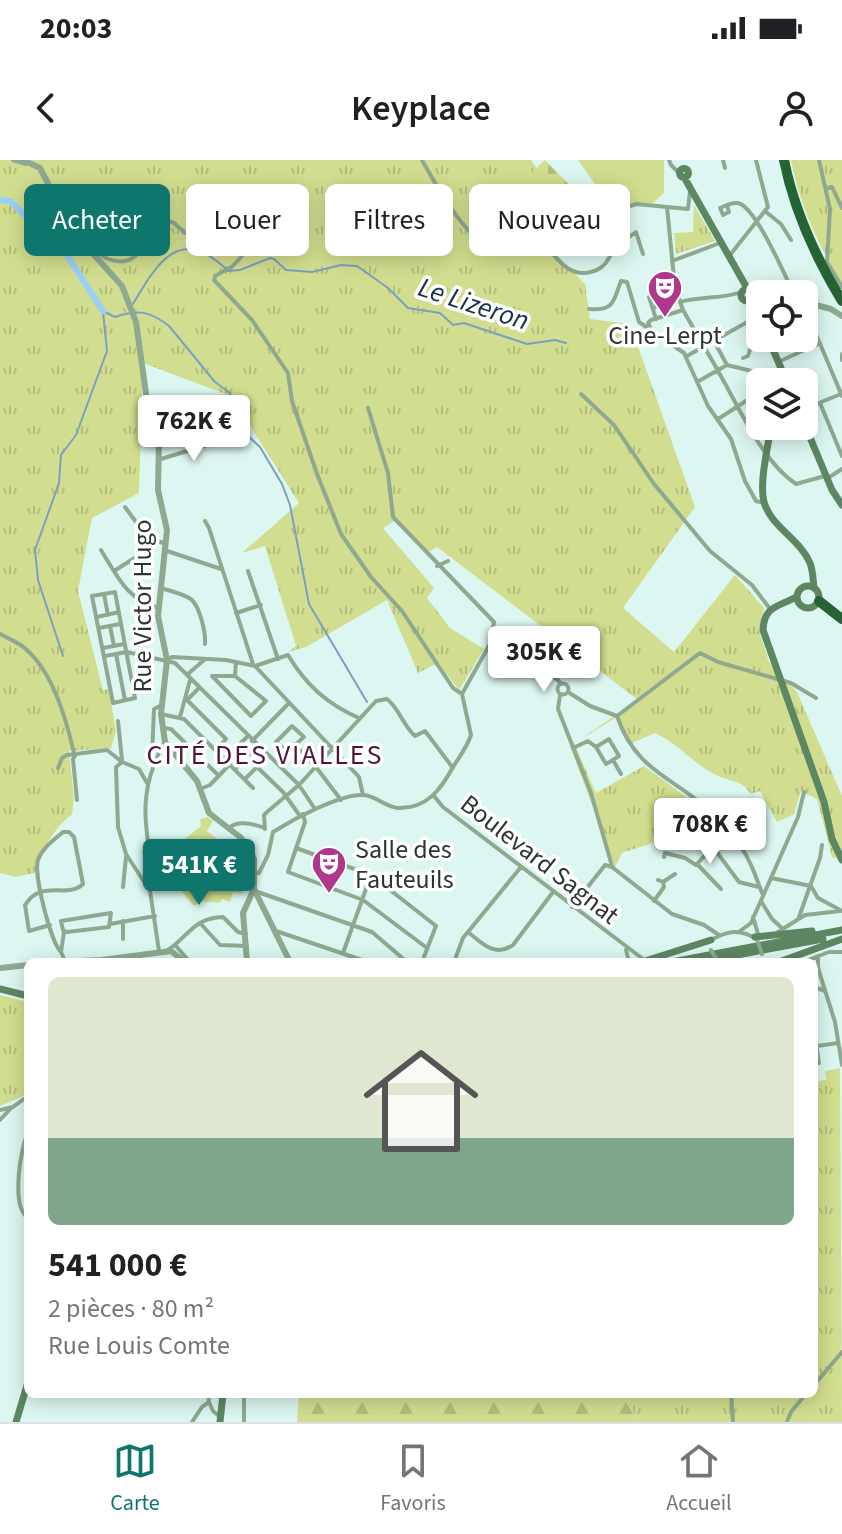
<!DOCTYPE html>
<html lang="fr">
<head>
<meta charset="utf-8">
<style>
  :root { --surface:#fff; --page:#f6f6f6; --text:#202124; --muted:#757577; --line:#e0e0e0; --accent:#0f766e }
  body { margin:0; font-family:"Source Sans 3",sans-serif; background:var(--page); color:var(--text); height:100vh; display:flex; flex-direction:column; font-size:30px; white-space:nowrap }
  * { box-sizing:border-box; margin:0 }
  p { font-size:26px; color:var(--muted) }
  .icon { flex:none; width:44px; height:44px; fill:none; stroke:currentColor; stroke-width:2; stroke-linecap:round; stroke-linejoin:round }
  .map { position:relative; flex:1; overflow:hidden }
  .panel { position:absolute; left:24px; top:798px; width:794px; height:440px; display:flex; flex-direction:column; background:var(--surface); border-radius:12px; box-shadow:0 4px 20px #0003 }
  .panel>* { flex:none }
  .banner { position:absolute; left:24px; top:24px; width:794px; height:72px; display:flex; gap:16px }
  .tools { position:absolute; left:746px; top:120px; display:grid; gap:16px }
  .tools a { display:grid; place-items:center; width:72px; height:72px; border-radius:12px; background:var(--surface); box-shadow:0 4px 20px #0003; font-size:40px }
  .price { position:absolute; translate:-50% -68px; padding:0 18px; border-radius:8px; background:#fff; color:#222; font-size:26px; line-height:52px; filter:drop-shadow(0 2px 4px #0008) }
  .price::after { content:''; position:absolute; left:50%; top:48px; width:24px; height:18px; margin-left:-12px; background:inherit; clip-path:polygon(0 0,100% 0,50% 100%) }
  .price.current { background:var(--accent); color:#fff }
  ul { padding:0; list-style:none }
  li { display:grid; align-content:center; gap:16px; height:424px; padding:0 24px }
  li span { display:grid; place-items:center; height:248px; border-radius:12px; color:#555 }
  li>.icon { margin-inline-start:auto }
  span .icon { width:144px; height:144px; fill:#fffc; stroke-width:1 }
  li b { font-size:34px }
  .tag { padding:0 28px; border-radius:12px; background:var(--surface); box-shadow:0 4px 20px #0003; font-size:28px; line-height:72px }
  .tag.current { background:var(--accent); color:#fff }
  .status { display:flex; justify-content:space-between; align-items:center; height:56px; padding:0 40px; background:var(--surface); direction:ltr }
  .status svg { height:22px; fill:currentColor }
  header { display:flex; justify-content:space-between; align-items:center; height:104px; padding:0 24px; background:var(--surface); font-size:36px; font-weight:600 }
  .dock { display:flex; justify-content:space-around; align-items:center; height:112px; border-top:2px solid var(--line); background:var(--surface); font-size:22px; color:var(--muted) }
  .dock a { display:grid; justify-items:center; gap:4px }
  .dock .current { color:var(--accent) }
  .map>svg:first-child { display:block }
  .grass { fill:url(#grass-tufts) }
  .forest { fill:url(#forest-firs) }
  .cemetery { fill:url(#cemetery-stones) }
  .garden { fill:#d2de8f }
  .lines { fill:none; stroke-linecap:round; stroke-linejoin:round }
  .stream { stroke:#79a1c0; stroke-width:2 }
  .river { stroke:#9acffc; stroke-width:6 }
  .minor { stroke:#8ea990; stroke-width:4 }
  .tertiary { stroke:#8ea990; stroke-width:6 }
  .secondary { stroke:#5d8763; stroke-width:7 }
  .trunk { stroke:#266334; stroke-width:10 }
  .minor-bridge { stroke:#8ea990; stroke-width:4 }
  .labels { text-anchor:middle; stroke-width:7; stroke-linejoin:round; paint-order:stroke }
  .poi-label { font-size:26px; fill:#2b3634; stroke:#fff }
  .street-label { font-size:26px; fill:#2b3634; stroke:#fff }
  .water-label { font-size:28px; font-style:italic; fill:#143248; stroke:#fff }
  .neighbourhood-label { font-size:28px; letter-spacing:2px; fill:#4d143d; stroke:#fff }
</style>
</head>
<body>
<div class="status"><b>20:03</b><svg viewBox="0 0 49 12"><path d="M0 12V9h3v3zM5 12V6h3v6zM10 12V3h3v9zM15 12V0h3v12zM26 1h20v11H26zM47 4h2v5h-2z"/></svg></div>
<header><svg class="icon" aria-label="back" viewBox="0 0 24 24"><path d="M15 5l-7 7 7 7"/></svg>Keyplace<svg class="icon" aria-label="person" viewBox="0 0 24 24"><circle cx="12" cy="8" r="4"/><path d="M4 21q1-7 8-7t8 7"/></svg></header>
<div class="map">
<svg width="842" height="1262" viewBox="0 0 842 1262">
  <defs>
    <pattern id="grass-tufts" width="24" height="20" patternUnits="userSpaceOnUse" patternTransform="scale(2)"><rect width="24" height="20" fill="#d2de8f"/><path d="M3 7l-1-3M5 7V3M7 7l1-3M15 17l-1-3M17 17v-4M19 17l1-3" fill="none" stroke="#b4bf7c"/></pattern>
    <pattern id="forest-firs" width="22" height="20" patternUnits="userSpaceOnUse" patternTransform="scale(2)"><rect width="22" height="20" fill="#d2de8f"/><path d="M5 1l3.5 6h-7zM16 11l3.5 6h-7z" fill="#b4bf7c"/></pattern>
    <pattern id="cemetery-stones" width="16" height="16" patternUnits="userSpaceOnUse" patternTransform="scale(2)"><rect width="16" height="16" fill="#d2de8f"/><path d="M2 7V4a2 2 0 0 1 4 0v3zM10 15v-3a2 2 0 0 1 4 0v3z" fill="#b4bf7c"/></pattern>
  </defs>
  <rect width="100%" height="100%" fill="#dcf7f1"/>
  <path class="grass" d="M0 0H531L564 50 570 73 560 76 548 86 585 124 590 159 630 164 695 347 623 448 674 492 735 415 764 448 759 470 769 502 797 532 842 636V700L832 697 817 639 801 631 794 654 777 662 760 631 751 634C740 619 734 623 718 616 695 606 678 583 655 573L632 583 615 558 574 583 596 633 644 606 696 644 675 664V669L661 680 622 693 615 707 570 586 638 540 437 387 427 393 396 360 383 368 434 428 427 438 450 468 484 489 459 530 438 503 418 513 387 440 306 487 288 492 296 486 265 386 242 393 299 343 231 236 143 203 139 333 92 358 78 431 103 530 109 529 116 571 111 588 69 591 74 638 72 654 59 666 37 698 38 705 34 713 16 717 0 713Z
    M791 0H842V124C819 87 799 43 791 0Z
    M694 45 715 81 676 94 674 73 693 72Z
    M208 657 213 661 207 671 228 688 220 705C227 711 227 715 240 715L253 701 250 719H247L241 733 233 732 230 742 222 739 220 743 200 741 194 746 157 702 151 704 149 701 175 687 201 666 200 659Z
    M0 835 28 842V934L0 946Z
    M840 908 842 1262H640L621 1234H814V922L826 920 825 911Z"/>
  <path class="forest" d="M299 1234H621L640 1262H297Z"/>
  <path class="cemetery" d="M545 0 581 37 583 55 617 69 607 96 575 75 567 48 532 12Z"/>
  <path class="garden" d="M578 0H664V33L653 43C630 43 620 42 617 68L592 58 595 24Z"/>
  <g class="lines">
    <path class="stream" d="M133 144C158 101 181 64 228 111L240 110 270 98 274 99 286 110 312 112 341 105 357 106 388 128 408 148 440 153 453 165 464 163 527 184 555 180 566 183
      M103 151 115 157C137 149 150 151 169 166L215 222 230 233 245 273 260 287 282 324 290 345 309 444 367 542
      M63 496 38 420 35 390 59 323 61 295 76 275 107 191 103 152"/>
    <path class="river" d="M0 40 10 41 33 63 53 77 63 89 103 151"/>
    <path class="minor" d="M13 0 26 4
      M422 0C433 20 466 79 487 83 494 78 500 71 508 69 546 58 553 122 591 112 621 105 610 66 624 48L636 44 688 49 690 31
      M669 0 671 5 679 13
      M723 0 725 8
      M819 0 830 49 827 102 842 127
      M827 28 832 27 842 48
      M727 45 729 52 723 55 720 48C725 46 731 42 738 43 756 47 785 116 794 134
      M667 47 675 128 683 150 717 209
      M766 52 781 64 791 80
      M85 83C93 87 99 94 106 98 134 110 145 88 150 66L162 59 174 63 185 73 208 74 246 85 247 90 233 106 215 116 214 120 252 160 288 213 292 241 317 314 341 374 371 417 402 451 453 528 462 534
      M614 88 636 72 643 94
      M730 95 768 47 756 0
      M672 101 720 83
      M649 137 656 159
      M680 142C700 136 724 139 741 132
      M654 148 662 140 677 136
      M589 149C615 151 613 141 621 121L627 122 639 162 684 193 708 246 731 279 745 321 756 341 764 343
      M807 153 842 236
      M652 171 648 163 651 160 683 150
      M804 178 808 188
      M842 194V200
      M687 196 758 156
      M743 198 748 196 755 174 760 170
      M778 202 820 183
      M727 205 764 214 773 220 784 216
      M718 211C738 245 762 302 796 324L825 316
      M697 222 727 205 714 181
      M581 234 614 265 654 324 710 391 752 425 770 449
      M820 243 842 296
      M804 249 841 234
      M718 259 760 232
      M161 299 220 281 225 283 227 278 223 276 220 281
      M828 318 842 309
      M125 347 147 377 166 384
      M205 361 209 368 253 504
      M101 390C116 414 128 442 159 448
      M167 391 221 409
      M437 406 448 401
      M114 411 141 394
      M248 411 278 499
      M161 428C170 431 185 434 192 440 200 448 206 473 205 484
      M115 432 135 538 113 543 92 436Z
      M104 434 108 455
      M236 453 261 445
      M97 457 119 452
      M110 466 114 486
      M99 468 120 464
      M0 474C9 479 20 483 27 490 54 515 66 559 74 593
      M491 482H502L558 520 561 524
      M103 488 124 484
      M116 494 125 540
      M105 496 127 492 175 503 299 625 315 649
      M167 500 172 497 226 500 255 506 359 617 363 635
      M255 506 288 495C306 525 327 544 359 558
      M188 514 204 500
      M235 516H212L251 556 266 541 235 516 236 502
      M557.5 529a5.5 5.5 0 1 1 11 0a5.5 5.5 0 1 1-11 0Z
      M199 528 187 540 226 579 216 590
      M568 532 590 546 617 556C636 612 674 617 711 652 725 666 741 683 749 701 755 712 758 724 763 735
      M560 535 558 549 591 633 612 706
      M161 554 184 559 253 628
      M617 556 700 493 718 502 791 523 816 538
      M180 557 190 520
      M118 561 122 600
      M292 566 304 577 287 592 276 582Z
      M163 568 171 569 219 616
      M252 581 289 543
      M294 584 316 607 341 640
      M573 588 588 581 596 587
      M76 594 73 599 77 640
      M152 596 154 549 162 545
      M224 599 247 577
      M613 600 619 596 609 579 596 587 606 604 613 600 621 614
      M122 602 116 607 118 667 126 694 150 731 159 791
      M58 608 62 598 67 595 107 590 122 602 139 609 147 623
      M235 609 257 586
      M245 619 257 607 283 632 300 656
      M200 629 210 625 230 604
      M434 636 443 647 643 799
      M303 654 305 662 288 712 363 740 427 788
      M229 668C238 660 254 664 265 668
      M724 668 710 683 739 722 759 727
      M265 669 264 655 267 652 299 625 376 541 387 539C399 548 402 564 415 576L425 571 453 608
      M273 672C292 660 341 633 364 635 376 636 385 647 398 648 427 649 441 629 453 607 460 596 467 587 471 575L462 534 491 482 494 462 393 357 388 313 368 248
      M709 683 699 682 687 669 700 657 710 662 718 660
      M144.5 692a4.5 4.5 0 1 1 9 0a4.5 4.5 0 1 1-9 0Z
      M149 688C144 657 143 634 154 605 158 597 159 589 165 582
      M296 688 371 715 436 766 422 802
      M664 697 665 693 685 698 696 705 709 691H715
      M697 704 721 729
      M254 714 259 713 268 695 273 672
      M771 718 811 726 818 738 842 751
      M663 722 675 714
      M123 727 126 697
      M255 731 372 772 407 802
      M654 741 664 727 663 722 658 720
      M761 741 772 759 783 769
      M572 747 605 705 612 707 672 754 704 765 719 775
      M111 753 109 767 67 772 63 770 61 761Z
      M753 757 759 777
      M799 757 820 698 822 685
      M123 761V779
      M200 763 220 785 247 786
      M110 764 155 756
      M50 765 29 771 25 745C28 742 29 738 33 736 48 724 70 737 83 724L74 677 69 672H63C54 680 42 688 38 700 33 713 51 783 61 792
      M276 771 368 802
      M740 771 751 763 798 657 804 632
      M64 772 61 792 65 801
      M468 772C482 783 495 798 513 785L553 732
      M778 772 805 755 840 751
      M711 780C727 771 740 768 756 779
      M176 786 190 802
      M168 790C189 776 193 758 223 757L238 772 246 774
      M626 790 629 802
      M343 793 371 715
      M818 796V808L835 862 842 905
      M454 802 463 778 521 707
      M803 802 829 792H842
      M814 827 825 831
      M815 876 819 903
      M817 886 838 883
      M0 950 13 947 28 936
      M0 960 12 947
      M28 973C20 989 11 1047 28 1058
      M814 1225 842 1192
      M208 1234 209 1242
      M731 1234 733 1262
      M192 1262 202 1247 209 1242 213 1251 219 1256
      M244 1262V1234
      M787 1262 791 1252 806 1234"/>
    <path class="tertiary" d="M23 0 40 8 54 35 73 60 88 88 122 126 136 162 148 248 159 278 158 330 167 370 158 456 167 500 161 554 165 582 197 621 209 653 240 677 248 686 254 699V729L243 753 247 802
      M753 137 760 141
      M804 142 831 149 842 156
      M254 729 290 802
      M56 802 102 800 171 791 185 802
      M0 808 28 805"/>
    <path class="secondary" d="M679.5 13a4.5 4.5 0 1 1 9 0a4.5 4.5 0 1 1-9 0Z
      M684 17 747 128
      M741 135a6 6 0 1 1 12 0a6 6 0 1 1-12 0Z
      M752 141 760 161
      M768 178 787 222
      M804 263 832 330 842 345
      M771 266C768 287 759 323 764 342 771 367 800 379 810 403 813 410 813 420 814 428
      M797 437a11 11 0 1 1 22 0a11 11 0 1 1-22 0Z
      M796 437C778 447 764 446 763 470L824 642 832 679 842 700
      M755 777 812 771
      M642 802 711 780
      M672 802 842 770
      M699 802 823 779
      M779 802 842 779
      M0 829 28 836
      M16 1262 28 1222
      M220 1262 223 1234"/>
    <path class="trunk" d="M784 0C794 50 816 98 842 141
      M819 441 842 459"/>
    <path class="minor-bridge" d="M758 782 762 794
      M711 790 718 802"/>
  </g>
  <defs>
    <symbol id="theatre-pin" viewBox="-11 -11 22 30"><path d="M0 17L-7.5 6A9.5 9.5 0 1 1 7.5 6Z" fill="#af388e" stroke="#fff"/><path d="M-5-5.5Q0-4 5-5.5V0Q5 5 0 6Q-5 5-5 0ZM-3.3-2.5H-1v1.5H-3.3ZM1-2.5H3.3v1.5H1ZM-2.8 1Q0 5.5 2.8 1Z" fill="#fff"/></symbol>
  </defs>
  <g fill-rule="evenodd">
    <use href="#theatre-pin" x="645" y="108" width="40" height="54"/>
    <use href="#theatre-pin" x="309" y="684" width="40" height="54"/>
  </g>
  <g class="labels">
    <g class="poi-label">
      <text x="665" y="184">Cine-Lerpt</text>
      <text x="355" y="698" text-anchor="start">Salle des<tspan x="355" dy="30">Fauteuils</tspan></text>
    </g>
    <g class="street-label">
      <text transform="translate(142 446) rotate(-90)" y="9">Rue Victor Hugo</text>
      <text transform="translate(540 699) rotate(38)" y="9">Boulevard Sagnat</text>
    </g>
    <g class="water-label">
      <text transform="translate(474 143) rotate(18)" y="10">Le Lizeron</text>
    </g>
    <g class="neighbourhood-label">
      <text x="265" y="604">CITÉ DES VIALLES</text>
    </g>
  </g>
</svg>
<div class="tools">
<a><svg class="icon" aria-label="locate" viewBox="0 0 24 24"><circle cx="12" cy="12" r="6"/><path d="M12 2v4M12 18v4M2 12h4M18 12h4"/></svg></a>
<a><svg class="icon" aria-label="layers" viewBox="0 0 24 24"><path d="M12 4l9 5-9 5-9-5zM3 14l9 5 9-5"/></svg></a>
</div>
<b class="price" style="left:194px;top:303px">762K €</b>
<b class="price" style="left:544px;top:534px">305K €</b>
<b class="price" style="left:710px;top:706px">708K €</b>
<b class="price current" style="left:199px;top:747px">541K €</b>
<div class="banner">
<a class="tag current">Acheter</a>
<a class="tag">Louer</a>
<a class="tag">Filtres</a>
<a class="tag">Nouveau</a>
</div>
<section class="panel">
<ul>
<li><span style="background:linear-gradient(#dfe7d0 65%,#7fa58c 0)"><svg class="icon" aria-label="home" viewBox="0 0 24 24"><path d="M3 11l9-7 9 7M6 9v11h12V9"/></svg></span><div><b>541 000 €</b><p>2 pièces · 80 m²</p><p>Rue Louis Comte</p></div></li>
</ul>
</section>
</div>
<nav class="dock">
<a class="current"><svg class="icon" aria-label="map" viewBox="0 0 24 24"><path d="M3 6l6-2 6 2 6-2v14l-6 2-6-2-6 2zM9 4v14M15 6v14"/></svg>Carte</a>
<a><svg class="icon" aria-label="saved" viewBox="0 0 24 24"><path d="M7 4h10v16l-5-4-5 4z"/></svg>Favoris</a>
<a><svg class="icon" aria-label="home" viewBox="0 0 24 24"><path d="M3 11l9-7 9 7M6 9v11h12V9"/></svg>Accueil</a>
</nav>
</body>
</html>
